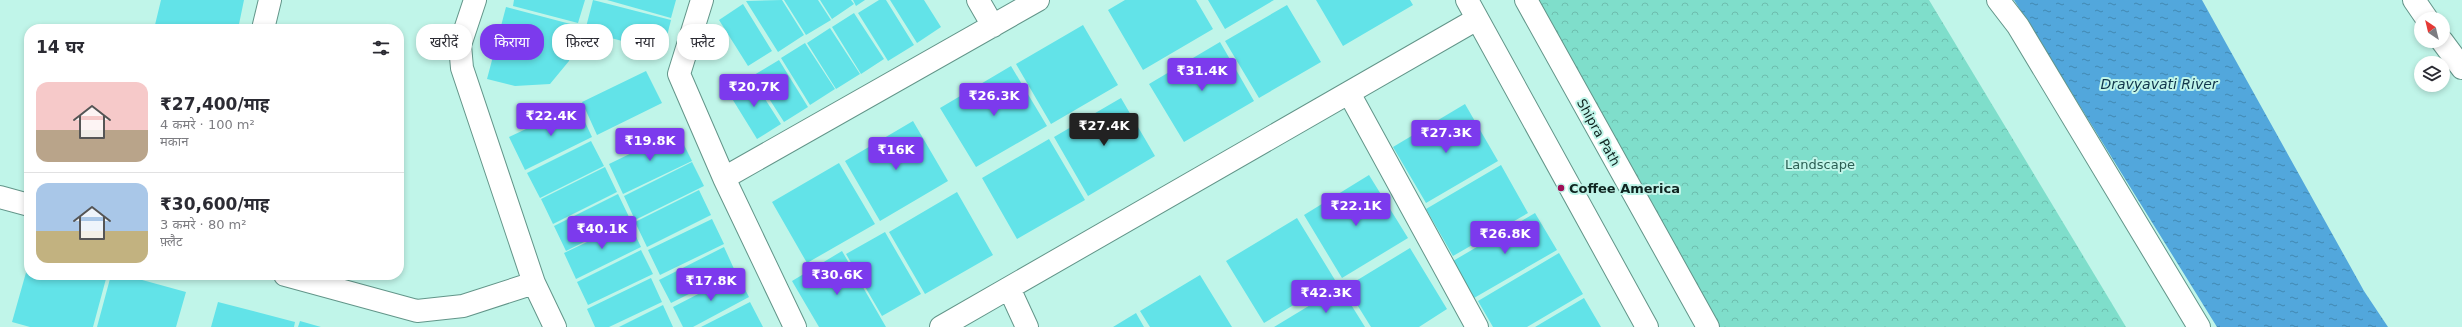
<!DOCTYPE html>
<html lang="hi">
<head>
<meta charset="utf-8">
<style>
  :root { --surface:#fff; --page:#f2f2f3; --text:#2b2b33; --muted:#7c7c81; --line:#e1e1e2; --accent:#7c3aed }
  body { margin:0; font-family:"DejaVu Sans","Noto Sans Devanagari",sans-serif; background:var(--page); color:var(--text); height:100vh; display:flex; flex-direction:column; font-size:15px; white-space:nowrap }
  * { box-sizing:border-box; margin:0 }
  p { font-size:13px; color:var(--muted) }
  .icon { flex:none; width:22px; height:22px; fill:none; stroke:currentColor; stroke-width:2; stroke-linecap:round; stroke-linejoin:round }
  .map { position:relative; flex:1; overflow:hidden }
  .drawer { position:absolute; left:24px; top:24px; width:380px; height:256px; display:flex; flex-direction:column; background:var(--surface); border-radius:16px; box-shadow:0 2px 6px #0003 }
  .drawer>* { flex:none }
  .top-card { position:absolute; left:416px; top:24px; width:380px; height:36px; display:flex; gap:8px }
  .needle { width:26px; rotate:325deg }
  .fabs { position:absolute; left:2414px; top:12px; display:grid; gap:8px }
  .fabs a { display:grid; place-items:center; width:36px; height:36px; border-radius:50%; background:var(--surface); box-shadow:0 2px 6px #0003; font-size:20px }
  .price { position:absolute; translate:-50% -34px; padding:0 9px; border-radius:4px; background:var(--accent); color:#fff; font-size:13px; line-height:26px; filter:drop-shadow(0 1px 2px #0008) }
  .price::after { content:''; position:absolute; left:50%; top:24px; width:12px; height:9px; margin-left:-6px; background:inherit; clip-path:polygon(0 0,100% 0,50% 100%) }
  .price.current { background:#222; color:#fff }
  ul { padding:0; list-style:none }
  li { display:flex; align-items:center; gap:12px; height:100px; padding:0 12px }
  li+li { border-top:1px solid var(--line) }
  li span { display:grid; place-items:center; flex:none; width:112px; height:80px; border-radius:12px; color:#555 }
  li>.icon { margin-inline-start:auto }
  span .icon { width:48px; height:48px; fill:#fffc; stroke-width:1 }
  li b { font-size:17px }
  h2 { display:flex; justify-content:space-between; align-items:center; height:48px; padding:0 12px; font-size:17px }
  .pill { padding:0 14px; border-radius:16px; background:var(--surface); box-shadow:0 2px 6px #0003; font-size:14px; line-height:36px }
  .pill.current { background:var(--accent); color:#fff }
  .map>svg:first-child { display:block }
  .park { fill:url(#park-crowns) }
  .water { fill:url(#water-ripples) }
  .building { fill:#62e3e8 }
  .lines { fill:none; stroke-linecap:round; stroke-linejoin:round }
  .minor-casing { stroke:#629589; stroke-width:24 }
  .minor { stroke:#fff; stroke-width:22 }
  .poi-dot { fill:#a00e57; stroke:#c0f5e9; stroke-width:1.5 }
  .labels { text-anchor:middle; stroke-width:4; stroke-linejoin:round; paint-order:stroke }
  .street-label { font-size:13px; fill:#0f2420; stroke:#c0f5e9 }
  .park-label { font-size:13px; fill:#2b5e53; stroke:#c0f5e9 }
  .poi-label { font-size:13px; font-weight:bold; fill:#0f2420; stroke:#c0f5e9; text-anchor:start }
  .water-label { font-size:14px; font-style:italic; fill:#11354b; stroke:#c0f5e9 }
</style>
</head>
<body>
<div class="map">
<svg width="2462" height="327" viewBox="0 0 2462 327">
  <defs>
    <pattern id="park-crowns" width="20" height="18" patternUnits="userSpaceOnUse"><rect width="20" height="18" fill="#7fdecb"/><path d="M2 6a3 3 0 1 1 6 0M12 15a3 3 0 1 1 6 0" fill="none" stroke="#6dbeae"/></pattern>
    <pattern id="water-ripples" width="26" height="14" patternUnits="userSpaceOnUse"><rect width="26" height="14" fill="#52a7dc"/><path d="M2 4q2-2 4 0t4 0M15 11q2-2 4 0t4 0" fill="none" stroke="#4288b2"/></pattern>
  </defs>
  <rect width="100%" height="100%" fill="#c0f5e9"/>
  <path class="park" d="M1522 0H1929L2126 327H1703Z"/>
  <path class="water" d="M2014 0H2202L2364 291 2388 327H2217Z"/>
  <path class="building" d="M161 0H244L238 29H154Z
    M514 0H585L578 23 513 6Z
    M593 0 671 20 663 52 585 31Z
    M607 0H676L671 18Z
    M782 0 804 35 778 52 746 1Z
    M784 0H818L831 20 806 35Z
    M820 0H851L854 4 832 19Z
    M853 0H865L856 6Z
    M879 0H886L914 45 888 61 858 13Z
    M890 0H924L941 27 917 43Z
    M1125 0H1196L1213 29 1143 70 1108 10Z
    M1208 0H1274L1225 29Z
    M1316 0H1410L1413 5 1343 46Z
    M743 4 772 51 748 66 719 20Z
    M1287 5 1321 62 1259 98 1225 41Z
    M506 7 578 26 569 61 550 84 515 86 487 79Z
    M854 13 884 59 861 74 832 27Z
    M1083 25 1118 85 1051 124 1016 64Z
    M830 28 860 74 836 89 807 43Z
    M1220 42 1254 101 1184 142 1149 84Z
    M805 43 835 89 810 105 781 58Z
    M779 60 808 107 784 122 754 75Z
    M1011 66 1047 126 976 167 940 108Z
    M646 71 662 103 597 135 582 102Z
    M751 77 781 124 757 139 728 92Z
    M1121 98 1155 156 1088 196 1054 137Z
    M1465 104 1498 161 1426 203 1393 147Z
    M577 105 592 137 525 170 509 137Z
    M913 121 948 181 880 221 845 161Z
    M677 131 692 161 623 194 609 164Z
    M1049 139 1085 200 1017 239 982 178Z
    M591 141 604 166 540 198 527 173Z
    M692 162 704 186 635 220 624 196Z
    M839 163 875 224 807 263 772 202Z
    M1501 165 1528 213 1453 256 1426 209Z
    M605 167 617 192 553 224 541 199Z
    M1369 175 1408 238 1342 278 1304 215Z
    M699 190 711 215 647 247 635 222Z
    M957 192 993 255 925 294 889 232Z
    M618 194 630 219 566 251 554 226Z
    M1535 213 1557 250 1474 298 1453 261Z
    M1297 218 1335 280 1264 323 1226 261Z
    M712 219 724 244 660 275 648 250Z
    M629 222 641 247 576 279 564 253Z
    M885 232 921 294 882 316 846 254Z
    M724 247 735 271 671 303 659 280Z
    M1410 248 1447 309 1419 327H1371L1346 287Z
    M641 250 653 274 588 305 577 282Z
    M842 251 886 327H819L792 281Z
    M1559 253 1583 294 1527 327H1493L1478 301Z
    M29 262V275H107L93 327H30L12 322Z
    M737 274 749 297 693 327H683L673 307Z
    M111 275H124L186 292 176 327H97Z
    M1200 275 1232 327H1150L1140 311Z
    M651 278 662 302 609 327H595L587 309Z
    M1340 287 1365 327H1274Z
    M1584 298 1601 327H1535Z
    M218 302 295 322 294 327H211Z
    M750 302 763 327H701Z
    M663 305 673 327H619Z
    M1136 313 1144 327H1113Z
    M300 321 321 327H298Z"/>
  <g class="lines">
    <defs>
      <path id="minor" d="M475 0 460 45 462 68 534 283 555 327
        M702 0 679 74 724 178 795 327
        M978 0 993 26
        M1467 0 1647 327
        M1526 0 1708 327
        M1998 0 2018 26 2199 327
        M2414 0 2427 19
        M263 29 270 0
        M2442 41 2462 68
        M1349 93 1477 327
        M724 178 1038 0
        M0 197 29 205
        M285 275 417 311 463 306 534 283
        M1009 288 1027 327
        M941 327 1477 19"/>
    </defs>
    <use href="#minor" class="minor-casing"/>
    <use href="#minor" class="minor"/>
  </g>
  <circle class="poi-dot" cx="1561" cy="188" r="4"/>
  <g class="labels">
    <g class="street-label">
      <text transform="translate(1599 132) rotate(61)" y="5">Shipra Path</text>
    </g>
    <g class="park-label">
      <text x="1820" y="169">Landscape</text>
    </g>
    <g class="poi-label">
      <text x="1569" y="193">Coffee America</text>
    </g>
    <g class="water-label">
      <text x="2159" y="89">Dravyavati River</text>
    </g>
  </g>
</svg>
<div class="fabs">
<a><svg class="needle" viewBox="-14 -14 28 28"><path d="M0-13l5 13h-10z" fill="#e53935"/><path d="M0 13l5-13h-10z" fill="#7c7c81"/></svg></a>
<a><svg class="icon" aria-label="layers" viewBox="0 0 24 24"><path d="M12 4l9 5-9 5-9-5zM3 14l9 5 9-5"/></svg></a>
</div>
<b class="price" style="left:1202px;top:92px">₹31.4K</b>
<b class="price" style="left:754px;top:108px">₹20.7K</b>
<b class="price" style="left:994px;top:117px">₹26.3K</b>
<b class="price" style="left:551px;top:137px">₹22.4K</b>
<b class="price current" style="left:1104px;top:147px">₹27.4K</b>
<b class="price" style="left:1446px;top:154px">₹27.3K</b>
<b class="price" style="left:650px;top:162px">₹19.8K</b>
<b class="price" style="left:896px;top:171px">₹16K</b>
<b class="price" style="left:1356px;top:227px">₹22.1K</b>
<b class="price" style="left:602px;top:250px">₹40.1K</b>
<b class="price" style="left:1505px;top:255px">₹26.8K</b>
<b class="price" style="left:837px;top:296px">₹30.6K</b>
<b class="price" style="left:711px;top:302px">₹17.8K</b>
<b class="price" style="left:1326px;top:314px">₹42.3K</b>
<div class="top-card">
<a class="pill">खरीदें</a>
<a class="pill current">किराया</a>
<a class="pill">फ़िल्टर</a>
<a class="pill">नया</a>
<a class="pill">फ़्लैट</a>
</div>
<section class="drawer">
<h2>14 घर<svg class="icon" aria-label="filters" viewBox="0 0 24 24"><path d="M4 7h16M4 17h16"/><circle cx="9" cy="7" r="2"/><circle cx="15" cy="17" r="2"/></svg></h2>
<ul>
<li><span style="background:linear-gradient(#f6c9c9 60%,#b9a48a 0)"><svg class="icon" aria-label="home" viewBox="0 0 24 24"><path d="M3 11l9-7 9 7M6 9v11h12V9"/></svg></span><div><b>₹27,400/माह</b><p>4 कमरे · 100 m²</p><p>मकान</p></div></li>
<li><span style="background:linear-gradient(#a9c7e8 60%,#c2b280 0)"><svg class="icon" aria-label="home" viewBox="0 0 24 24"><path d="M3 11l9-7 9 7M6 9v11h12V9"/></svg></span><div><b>₹30,600/माह</b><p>3 कमरे · 80 m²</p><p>फ़्लैट</p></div></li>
</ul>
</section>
</div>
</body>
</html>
